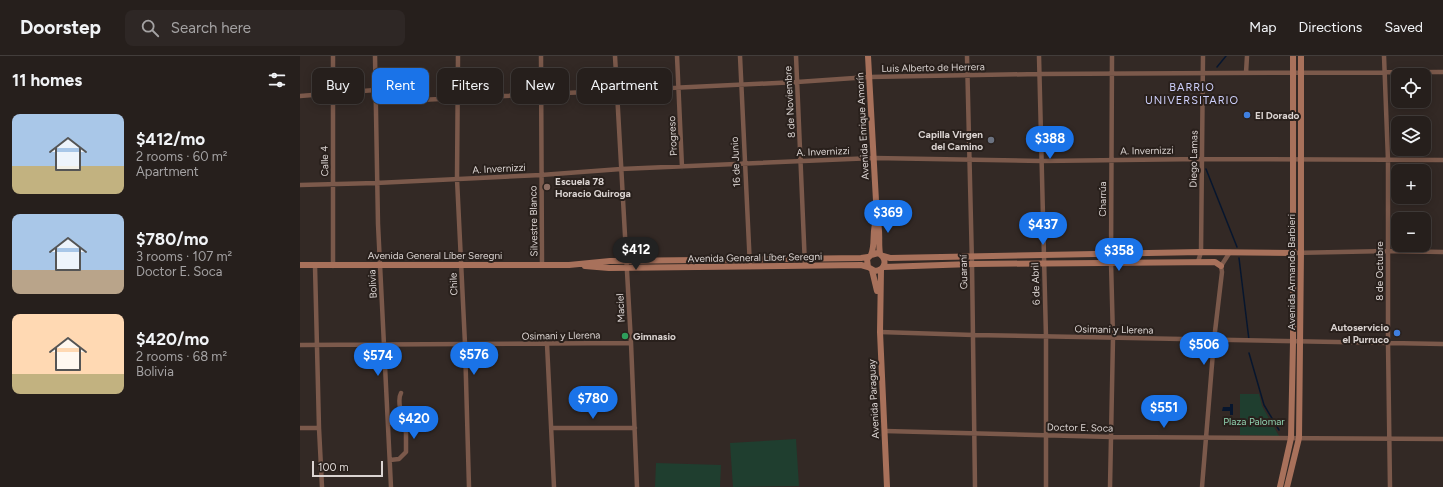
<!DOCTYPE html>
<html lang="en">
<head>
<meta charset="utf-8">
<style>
  :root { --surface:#261f1c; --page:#2e2725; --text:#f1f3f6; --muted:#a4a2a3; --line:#423d3b; --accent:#1a73e8 }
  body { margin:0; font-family:Figtree,sans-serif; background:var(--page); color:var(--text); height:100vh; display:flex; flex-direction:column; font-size:15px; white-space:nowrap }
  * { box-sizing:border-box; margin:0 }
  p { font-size:13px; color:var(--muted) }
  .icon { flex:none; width:22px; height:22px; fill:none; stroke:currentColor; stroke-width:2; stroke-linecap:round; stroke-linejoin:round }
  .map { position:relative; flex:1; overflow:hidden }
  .sheet { display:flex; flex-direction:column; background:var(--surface); width:300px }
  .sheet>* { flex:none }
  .banner { position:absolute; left:12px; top:12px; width:380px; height:36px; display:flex; gap:8px }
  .fabs { position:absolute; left:1091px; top:12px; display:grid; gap:8px }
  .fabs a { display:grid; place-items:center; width:40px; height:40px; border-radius:8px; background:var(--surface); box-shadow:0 2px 10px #0003,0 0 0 1px var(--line); font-size:20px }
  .scale { position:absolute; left:12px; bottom:10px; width:71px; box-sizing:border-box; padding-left:4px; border:2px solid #dbd4d2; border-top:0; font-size:11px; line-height:14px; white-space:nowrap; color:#dbd4d2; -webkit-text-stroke:3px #29201c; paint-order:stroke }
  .price { position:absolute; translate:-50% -34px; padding:0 9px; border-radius:14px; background:var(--accent); color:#fff; font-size:13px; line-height:26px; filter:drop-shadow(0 1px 2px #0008) }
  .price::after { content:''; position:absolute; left:50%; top:24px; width:12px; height:9px; margin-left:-6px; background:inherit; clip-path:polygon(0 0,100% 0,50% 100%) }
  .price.selected { background:#222; color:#fff }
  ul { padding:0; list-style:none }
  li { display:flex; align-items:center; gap:12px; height:100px; padding:0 12px }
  li span { display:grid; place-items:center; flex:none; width:112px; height:80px; border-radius:8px; color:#555 }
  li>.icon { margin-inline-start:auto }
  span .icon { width:48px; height:48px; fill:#fffc; stroke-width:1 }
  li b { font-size:17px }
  h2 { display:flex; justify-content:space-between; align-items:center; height:48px; padding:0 12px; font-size:17px }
  .tag { padding:0 14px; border-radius:8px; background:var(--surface); box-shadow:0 2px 10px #0003,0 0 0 1px var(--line); font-size:14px; line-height:36px }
  .tag.selected { background:var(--accent); color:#fff }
  header { display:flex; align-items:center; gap:24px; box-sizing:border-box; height:56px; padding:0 20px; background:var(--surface); border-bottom:1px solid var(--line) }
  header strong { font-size:19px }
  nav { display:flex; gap:22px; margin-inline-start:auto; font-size:14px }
  .search { width:280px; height:36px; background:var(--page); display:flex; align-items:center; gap:10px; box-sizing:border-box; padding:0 14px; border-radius:8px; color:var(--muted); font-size:15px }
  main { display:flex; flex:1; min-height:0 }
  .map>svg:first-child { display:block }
  .green { fill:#1f3e2f }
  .water { fill:#07162e }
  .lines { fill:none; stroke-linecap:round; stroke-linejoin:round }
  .stream { stroke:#07162e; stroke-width:1.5 }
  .street { stroke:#7b594b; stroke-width:4.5 }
  .secondary { stroke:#a8715b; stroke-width:6 }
  .shop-dot { fill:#3f7fe0; stroke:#29201c; stroke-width:1.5 }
  .worship-dot { fill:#6b7280; stroke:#29201c; stroke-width:1.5 }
  .education-dot { fill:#8d6e63; stroke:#29201c; stroke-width:1.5 }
  .leisure-dot { fill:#2e9e5b; stroke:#29201c; stroke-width:1.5 }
  .labels { text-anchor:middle; stroke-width:4; stroke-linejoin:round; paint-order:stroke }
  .street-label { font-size:10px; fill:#dbd4d2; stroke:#29201c }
  .poi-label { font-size:10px; font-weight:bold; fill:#dbd4d2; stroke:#29201c; text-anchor:start }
  .park-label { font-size:10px; fill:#90d2b0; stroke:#29201c }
  .neighbourhood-label { font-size:11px; letter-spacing:1px; fill:#cdcffb; stroke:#29201c }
</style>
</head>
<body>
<header>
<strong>Doorstep</strong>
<div class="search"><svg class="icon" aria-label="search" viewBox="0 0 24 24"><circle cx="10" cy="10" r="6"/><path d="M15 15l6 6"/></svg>Search here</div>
<nav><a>Map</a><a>Directions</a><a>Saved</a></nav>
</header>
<main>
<section class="sheet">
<h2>11 homes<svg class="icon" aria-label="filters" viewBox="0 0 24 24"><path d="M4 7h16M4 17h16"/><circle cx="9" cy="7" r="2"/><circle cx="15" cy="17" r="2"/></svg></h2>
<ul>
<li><span style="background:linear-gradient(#a9c7e8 65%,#c2b280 0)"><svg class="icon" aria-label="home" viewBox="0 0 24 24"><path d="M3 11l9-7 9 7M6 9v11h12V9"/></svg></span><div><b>$412/mo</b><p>2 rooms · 60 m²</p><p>Apartment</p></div></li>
<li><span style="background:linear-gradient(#a9c7e8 70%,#b9a48a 0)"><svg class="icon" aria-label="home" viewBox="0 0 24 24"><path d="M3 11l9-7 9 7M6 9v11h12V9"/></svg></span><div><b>$780/mo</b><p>3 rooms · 107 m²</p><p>Doctor E. Soca</p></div></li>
<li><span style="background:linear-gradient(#ffd9b3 75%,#c2b280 0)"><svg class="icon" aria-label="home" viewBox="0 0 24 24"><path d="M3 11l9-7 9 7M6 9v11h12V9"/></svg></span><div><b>$420/mo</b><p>2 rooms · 68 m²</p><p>Bolivia</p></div></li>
</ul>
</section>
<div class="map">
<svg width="1143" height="431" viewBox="0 0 1143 431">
  <rect width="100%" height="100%" fill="#332925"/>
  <path class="green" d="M940 338H959L962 350 979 380 940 379Z
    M496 383 499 430 433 431 430 387Z
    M356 407 421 409 420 431H355Z"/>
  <path class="water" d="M930 348H933V359H930V355H922L923 351H930Z"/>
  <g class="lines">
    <path class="stream" d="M917 11 926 0
      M906 113 937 191
      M939 202 949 284
      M949 297 964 349 979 374"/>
    <path class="street" d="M33 0V210
      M75 0 78 168 91 431
      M158 0 157 123 165 288 169 431
      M241 0 242 209
      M315 0 331 287 337 431
      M377 0 382 111
      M440 0 450 211
      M496 0 505 210
      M667 0 672 208 675 431
      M739 0 746 281V431
      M1084 0 1088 104V287L1090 431
      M946 17 947 0
      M0 40 75 34
      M76 46 497 26 569 21 739 18 1143 16
      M0 129 76 127 241 119 321 113 574 102 742 105 902 103 1143 104
      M992 197 1088 195 1143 196
      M898 206 901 196 903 0
      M15 210 19 372 22 431
      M580 276 673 279 1143 288
      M247 288 254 431
      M0 289 331 287
      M88 367 103 366
      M0 372H19
      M251 372H335
      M585 375 812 381 1143 383
      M90 404 99 403 106 396C106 390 106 383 106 377 104 366 96 346 101 337
      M810 431 813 282 811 206 812 0
      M902 431 914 284 922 216 921 210 930 196"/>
    <path class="secondary" d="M568 0 577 163C581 174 578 186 580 198
      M571 199C576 187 571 174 577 163
      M583 200 590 202 901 196 992 197
      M0 209H269L310 205 561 202 568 201
      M285 210 309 212 561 209 568 211 575 215C586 214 588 202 578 197L571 199 567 203 568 211
      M584 211 672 208 915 206 921 210
      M572 214 577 235
      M581 214 580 276 587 431
      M980 431 991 382 993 286V0
      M987 431 999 382 1001 196V0"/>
  </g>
  <g class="shop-dot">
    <circle cx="947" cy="59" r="4"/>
    <circle cx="1097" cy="277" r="4"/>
  </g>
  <circle class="worship-dot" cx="691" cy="84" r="4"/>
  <circle class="education-dot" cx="247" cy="131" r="4"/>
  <circle class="leisure-dot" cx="325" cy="280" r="4"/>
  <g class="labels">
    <g class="street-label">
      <text transform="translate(633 11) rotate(-1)" y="4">Luis Alberto de Herrera</text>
      <text transform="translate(489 46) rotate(-93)" y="4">8 de Noviembre</text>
      <text transform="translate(562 70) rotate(-93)" y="4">Avenida Enrique Amorín</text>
      <text transform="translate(372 80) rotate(-93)" y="4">Progreso</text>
      <text transform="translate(847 94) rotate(-1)" y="4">A. Invernizzi</text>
      <text transform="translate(523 95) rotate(-2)" y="4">A. Invernizzi</text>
      <text transform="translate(893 103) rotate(-89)" y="4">Diego Lamas</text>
      <text transform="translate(24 105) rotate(-91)" y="4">Calle 4</text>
      <text transform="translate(435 106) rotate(-93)" y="4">16 de Junio</text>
      <text transform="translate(199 112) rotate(-3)" y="4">A. Invernizzi</text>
      <text transform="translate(802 143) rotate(-90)" y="4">Charrúa</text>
      <text transform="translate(233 165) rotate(-91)" y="4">Silvestre Blanco</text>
      <text x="135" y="203">Avenida General Líber Seregni</text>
      <text transform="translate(455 201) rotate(-1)" y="4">Avenida General Líber Seregni</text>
      <text transform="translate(1079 215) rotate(-90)" y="4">8 de Octubre</text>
      <text transform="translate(663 216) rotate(-91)" y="4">Guaraní</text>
      <text transform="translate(991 216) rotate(-90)" y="4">Avenida Armando Barbieri</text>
      <text transform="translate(72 228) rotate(-93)" y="4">Bolivia</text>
      <text transform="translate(153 228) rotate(-93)" y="4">Chile</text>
      <text transform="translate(735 228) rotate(-92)" y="4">6 de Abril</text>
      <text transform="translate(320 252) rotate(-93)" y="4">Maciel</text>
      <text transform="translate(814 273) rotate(1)" y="4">Osimani y Llerena</text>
      <text transform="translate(261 279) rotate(-1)" y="4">Osimani y Llerena</text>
      <text transform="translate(573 343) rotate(-93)" y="4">Avenida Paraguay</text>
      <text transform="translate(780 371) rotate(1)" y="4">Doctor E. Soca</text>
    </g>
    <g class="poi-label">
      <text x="955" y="63">El Dorado</text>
      <text x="683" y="82" text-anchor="end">Capilla Virgen<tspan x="683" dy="12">del Camino</tspan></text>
      <text x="255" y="129">Escuela 78<tspan x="255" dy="12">Horacio Quiroga</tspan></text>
      <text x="1089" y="275" text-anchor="end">Autoservicio<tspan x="1089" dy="12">el Purruco</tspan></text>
      <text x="333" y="284">Gimnasio</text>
    </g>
    <g class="park-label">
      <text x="954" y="369">Plaza Palomar</text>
    </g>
    <g class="neighbourhood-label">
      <text x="892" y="35">BARRIO<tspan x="892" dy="13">UNIVERSITARIO</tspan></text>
    </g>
  </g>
</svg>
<div class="fabs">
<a><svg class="icon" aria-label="locate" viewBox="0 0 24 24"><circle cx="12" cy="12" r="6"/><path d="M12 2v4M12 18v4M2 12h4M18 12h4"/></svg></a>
<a><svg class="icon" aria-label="layers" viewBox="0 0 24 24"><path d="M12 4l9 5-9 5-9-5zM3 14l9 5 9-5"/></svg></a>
<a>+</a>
<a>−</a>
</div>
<div class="scale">100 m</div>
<b class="price" style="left:750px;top:104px">$388</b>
<b class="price" style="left:588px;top:178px">$369</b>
<b class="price" style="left:743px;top:190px">$437</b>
<b class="price selected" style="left:336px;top:215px">$412</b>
<b class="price" style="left:819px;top:216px">$358</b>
<b class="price" style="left:904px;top:310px">$506</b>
<b class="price" style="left:174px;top:320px">$576</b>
<b class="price" style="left:78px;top:321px">$574</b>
<b class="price" style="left:293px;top:364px">$780</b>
<b class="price" style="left:864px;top:373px">$551</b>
<b class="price" style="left:114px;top:384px">$420</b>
<div class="banner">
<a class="tag">Buy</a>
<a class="tag selected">Rent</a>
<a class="tag">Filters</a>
<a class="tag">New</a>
<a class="tag">Apartment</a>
</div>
</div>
</main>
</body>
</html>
